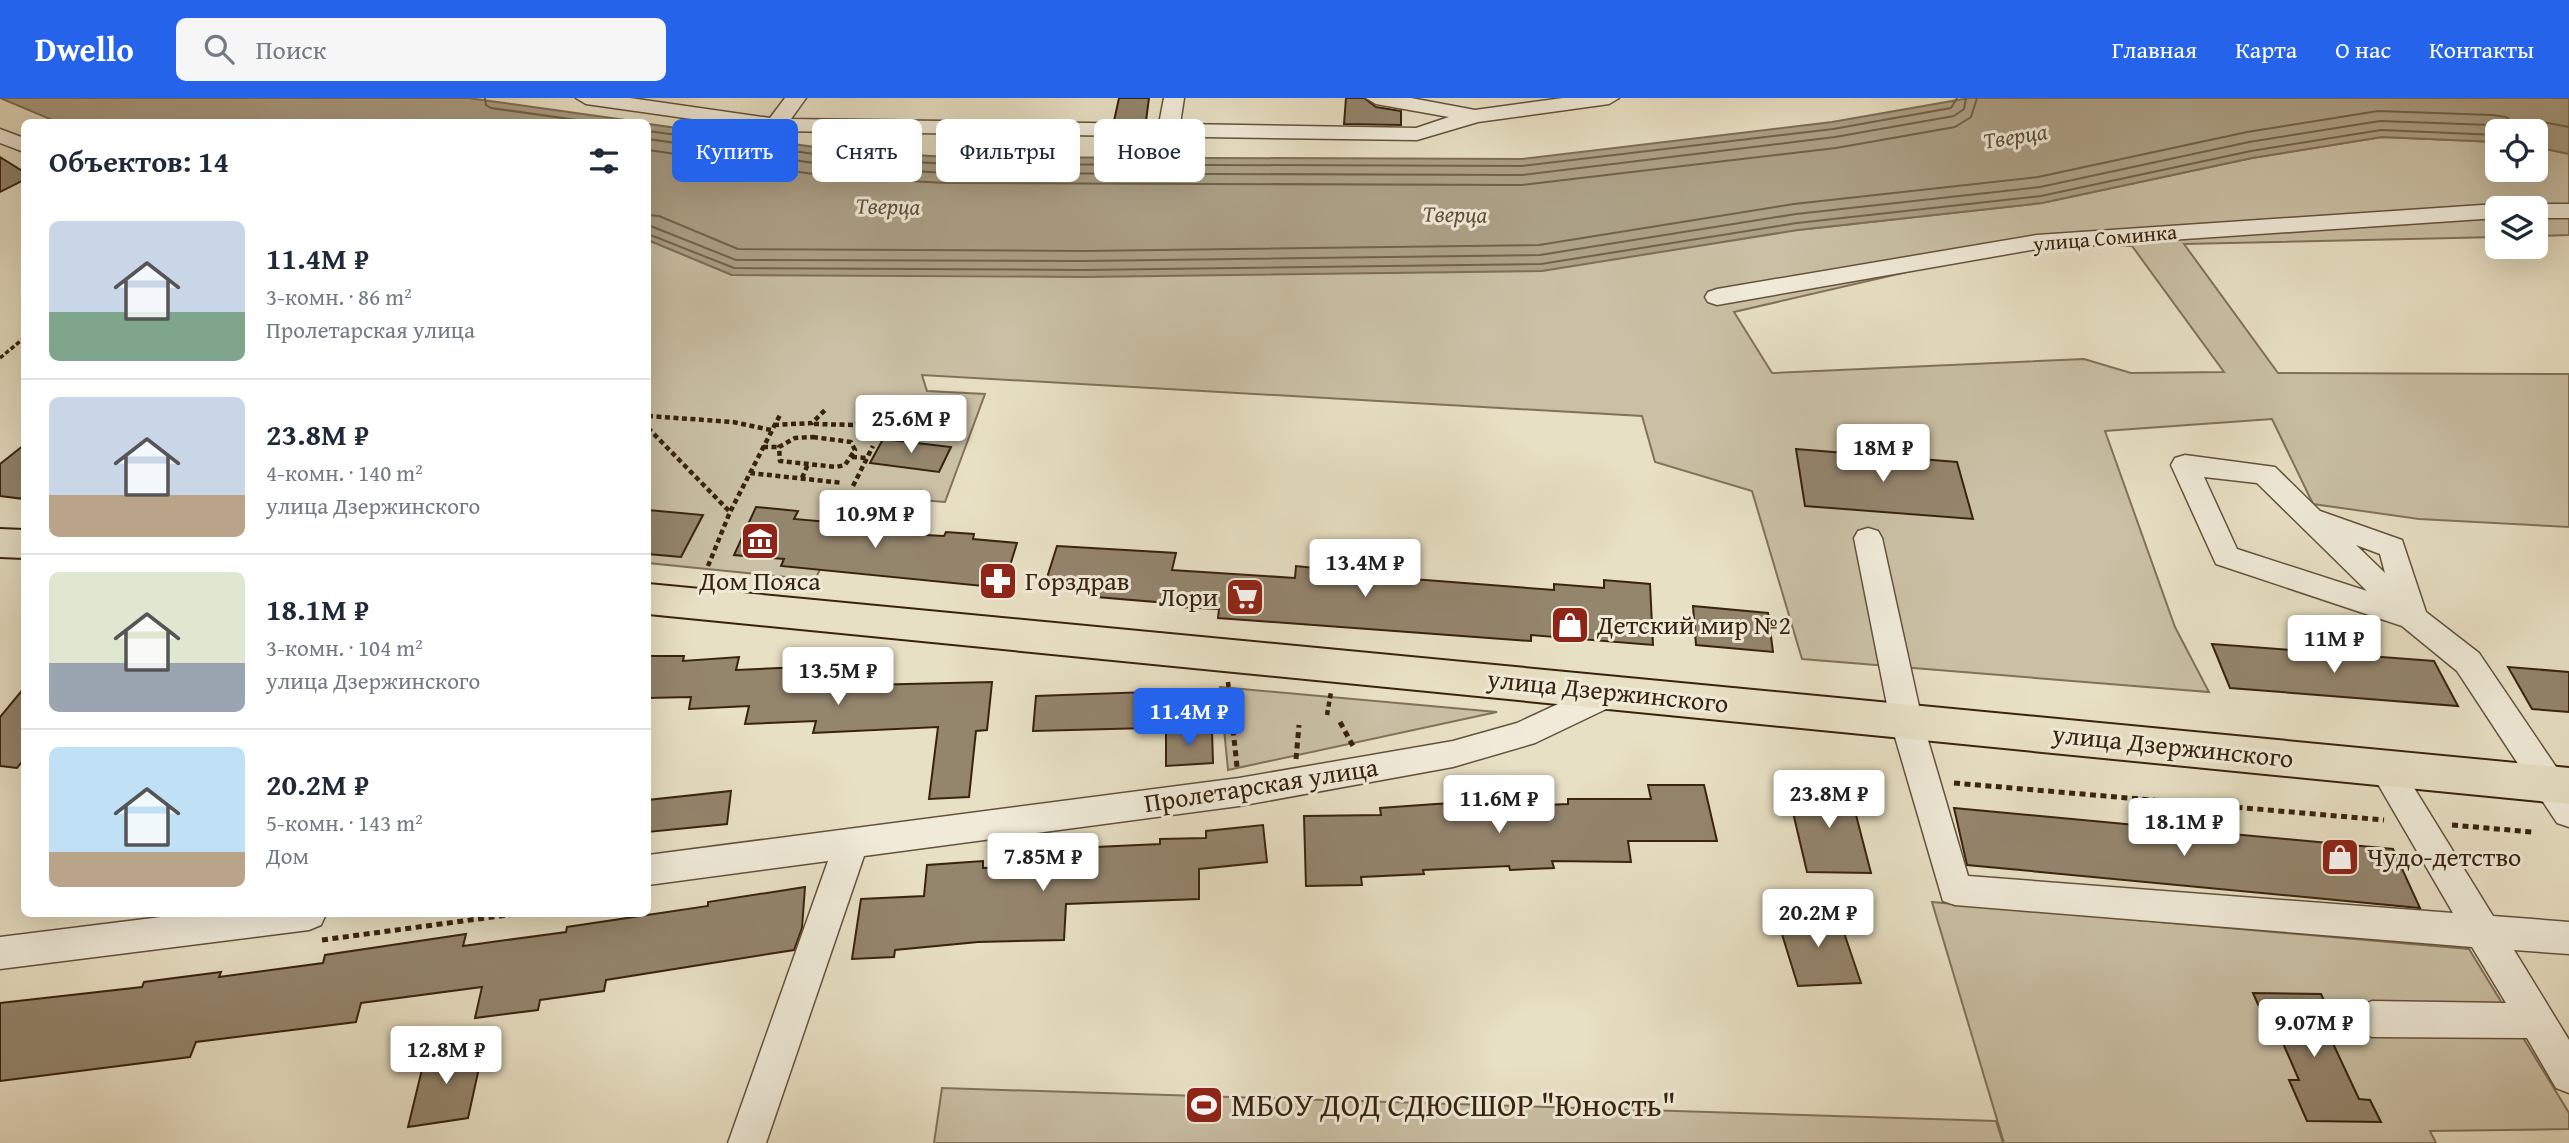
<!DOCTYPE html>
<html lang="ru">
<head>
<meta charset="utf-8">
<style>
  :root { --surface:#fff; --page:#f6f6f7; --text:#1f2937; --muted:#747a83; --line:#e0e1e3; --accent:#2563eb }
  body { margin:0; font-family:"Gentium Book Plus",serif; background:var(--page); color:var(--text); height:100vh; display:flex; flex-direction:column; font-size:26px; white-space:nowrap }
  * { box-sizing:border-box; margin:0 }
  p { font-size:23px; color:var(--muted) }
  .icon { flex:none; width:38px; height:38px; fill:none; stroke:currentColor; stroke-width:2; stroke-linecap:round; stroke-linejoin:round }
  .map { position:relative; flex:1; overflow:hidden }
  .side { position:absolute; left:21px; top:21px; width:630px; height:798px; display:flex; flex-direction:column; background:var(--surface); border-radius:10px; box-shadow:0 7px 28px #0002 }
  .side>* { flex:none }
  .top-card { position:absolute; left:672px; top:21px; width:665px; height:63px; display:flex; gap:14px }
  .tools { position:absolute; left:2485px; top:21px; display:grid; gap:14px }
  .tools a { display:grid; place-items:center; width:63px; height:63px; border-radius:10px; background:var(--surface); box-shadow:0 7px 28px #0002; font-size:35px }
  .price { position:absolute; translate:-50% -60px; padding:0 16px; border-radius:7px; background:#fff; color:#222; font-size:23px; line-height:46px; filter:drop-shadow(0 2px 4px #0008) }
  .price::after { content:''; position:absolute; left:50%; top:42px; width:21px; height:16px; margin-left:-10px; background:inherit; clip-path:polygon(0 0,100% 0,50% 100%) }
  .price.active { background:var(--accent); color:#fff }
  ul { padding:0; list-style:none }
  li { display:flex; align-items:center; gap:21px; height:175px; padding:0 28px }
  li+li { border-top:2px solid var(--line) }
  li span { display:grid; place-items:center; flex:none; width:196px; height:140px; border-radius:10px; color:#555 }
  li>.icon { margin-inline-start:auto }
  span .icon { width:84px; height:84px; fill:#fffc; stroke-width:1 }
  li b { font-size:30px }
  h2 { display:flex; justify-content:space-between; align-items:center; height:84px; padding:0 28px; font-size:30px }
  .pill { padding:0 24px; border-radius:10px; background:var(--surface); box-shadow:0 7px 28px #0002; font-size:24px; line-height:63px }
  .pill.active { background:var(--accent); color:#fff }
  header { display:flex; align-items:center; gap:42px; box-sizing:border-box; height:98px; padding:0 35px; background:var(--accent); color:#fff }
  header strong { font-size:33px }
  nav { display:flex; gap:38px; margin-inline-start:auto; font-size:24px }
  .search { width:490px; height:63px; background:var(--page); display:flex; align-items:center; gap:18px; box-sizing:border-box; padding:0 24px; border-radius:10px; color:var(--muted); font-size:26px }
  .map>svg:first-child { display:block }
  .green { fill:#cac0a5; stroke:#81725a; stroke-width:2; fill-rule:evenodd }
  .water { fill:#aca086; stroke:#7e6e56; stroke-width:2 }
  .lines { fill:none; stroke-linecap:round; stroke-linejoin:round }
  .shore { stroke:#72624a; stroke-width:2 }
  .building { fill:#94856d; stroke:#38230e; stroke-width:2 }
  .minor-casing { stroke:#64523c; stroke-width:3 }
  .major-casing { stroke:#38230e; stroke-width:4 }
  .path-far2 { stroke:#38230e; stroke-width:3.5; stroke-dasharray:4.5 2.5; stroke-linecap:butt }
  .path-far1 { stroke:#38230e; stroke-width:4.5; stroke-dasharray:5 3.5; stroke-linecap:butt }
  .path { stroke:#38230e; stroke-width:5; stroke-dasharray:6 4.5; stroke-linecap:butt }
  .minor { fill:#f0ebd9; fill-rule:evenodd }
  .major { fill:#e8e0c4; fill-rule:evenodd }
  .labels { text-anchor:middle; stroke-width:6; stroke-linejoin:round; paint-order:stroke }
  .far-street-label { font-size:21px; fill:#38230e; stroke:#f0ebd9 }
  .far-water-label { font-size:23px; font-style:italic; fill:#614f38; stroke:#f0ebd9 }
  .poi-label { font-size:26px; fill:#38230e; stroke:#f0ebd9; text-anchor:start }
  .street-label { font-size:26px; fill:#38230e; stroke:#f0ebd9 }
  .near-poi-label { font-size:32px; fill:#38230e; stroke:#f0ebd9; text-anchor:start }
</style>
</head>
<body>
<header>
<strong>Dwello</strong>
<div class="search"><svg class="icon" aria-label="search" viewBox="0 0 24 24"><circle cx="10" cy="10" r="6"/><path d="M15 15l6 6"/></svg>Поиск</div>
<nav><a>Главная</a><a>Карта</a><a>О нас</a><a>Контакты</a></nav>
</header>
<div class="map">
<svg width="2569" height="1045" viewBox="0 0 2569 1045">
  <rect width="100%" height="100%" fill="#e8e0c4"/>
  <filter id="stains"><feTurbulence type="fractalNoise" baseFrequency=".00286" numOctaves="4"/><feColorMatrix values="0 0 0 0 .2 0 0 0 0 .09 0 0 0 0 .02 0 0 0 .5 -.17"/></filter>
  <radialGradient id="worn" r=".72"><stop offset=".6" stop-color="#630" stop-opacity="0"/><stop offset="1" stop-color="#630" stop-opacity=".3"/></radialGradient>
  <path class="green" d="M2382 39 2497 44V72H2536V49L2569 56V137L2536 138V110H2497V139L2184 146 2278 275 2569 276V429L2419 421 2313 406 2272 321 2105 333 2175 529 2209 594 1802 561 1752 393 1655 364 1642 318 922 277 927 293 985 296 945 404 855 397 815 482 648 465V142L732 177 1798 132 2042 105 2252 60ZM2037 144 2132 148 2224 274 2131 275 2084 261 1772 275 1734 214Z
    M1220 589 1497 614 1228 672Z
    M1932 804 2469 851 2569 1015V1031L2430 1033 2436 1045H2004Z
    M942 990 1996 1023 2003 1045H934Z"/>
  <path class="water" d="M0 0H468L640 24H57Z
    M1969 0H2569V56L2536 49V33H2497V44L2382 39 2252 60 2042 105 1798 132 1542 173 1084 179 732 177 648 142V26L837 52 947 59 1522 61 1832 24Z"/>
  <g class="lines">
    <path class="shore" d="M485 0 486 7 491 10 591 24
      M648 33 836 59 947 66 1522 68 1833 31 1951 10 1957 0
      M648 41 835 68 946 75 1522 77 1835 39 1954 18 1964 11 1966 0
      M648 52 834 79 946 85 1522 87 1836 50 1955 29 1971 19 1977 0
      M648 117 659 118 738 151 1084 153 1539 147 1794 106 2038 79 2247 34 2378 13 2492 17 2506 19 2519 29 2537 23 2569 29
      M648 127 736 162 1084 163 1540 157 1796 116 2040 89 2249 44 2380 23 2491 27 2508 33
      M648 136 734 170 1084 172 1541 166 1797 125 2041 98 2251 53 2381 32 2497 37"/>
  </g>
  <path class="building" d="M1119 0H1149L1146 23H1114Z
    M1346 0H1364L1376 9 1401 13V27L1344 26Z
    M0 59 24 74V82L0 94Z
    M883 341 951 349 939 374 870 365Z
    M24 347V401L0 398V366Z
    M1796 351 1957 364 1973 421 1805 408Z
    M756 409 798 413 794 421 887 429 884 435 944 438 946 434 974 436 973 441 1017 445 1003 490 781 468 784 461 734 457Z
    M648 412 703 417 681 459 648 456Z
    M1057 448 1176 455 1172 472 1295 480 1296 468 1335 472V475L1554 492V486L1604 490V482L1650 486 1653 547 1531 537V543L1218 520 1219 511 1179 509V506L1097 499 1098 494 1044 489Z
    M1693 508 1768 515 1773 554 1696 547Z
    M2212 546 2434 563 2458 608 2230 590Z
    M648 558H684L683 563 739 559 736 572 802 569 800 581 865 580 864 587 992 584 987 632 976 633 969 699 929 701 938 629 813 635 816 623 745 626 749 608 689 611 691 599 648 600Z
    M2508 569 2569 574V614L2532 611Z
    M24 590V661L17 670 0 668V619Z
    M1148 594V630L1033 633 1036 598Z
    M1212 632 1213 665 1166 668V634Z
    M1648 687H1704L1717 743H1628L1631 764 1552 763 1554 770 1510 772 1509 768 1423 772 1424 776 1361 779 1362 787 1306 788 1304 718 1381 717 1380 710 1436 706 1475 704 1476 710 1568 706V701H1651Z
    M1787 689 1849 690 1871 775 1807 774Z
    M731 693 727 726 648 734V702Z
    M1954 710 2393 751 2420 810 1967 767Z
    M1263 727 1267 764 1199 771V801L1066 806 1064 842 978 844 895 852 894 859 852 861 861 801 924 798 927 767 983 763V770L1095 766 1096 749 1160 746V741L1206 740V733Z
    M805 789 802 830 794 852 606 882 604 893 540 902 538 912 475 920 482 889 361 905 356 924 196 944 190 959 0 983V905L142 889 144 884 221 874 219 879 323 865 325 857 466 836 463 848 566 834 567 829 708 808V804Z
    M1837 814 1861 885 1798 888 1776 817Z
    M2253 895 2321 896 2332 921 2321 920 2359 1001 2370 1002 2381 1024 2307 1023 2289 982H2299L2279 936H2271Z
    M484 947 468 1020 408 1029 426 955Z"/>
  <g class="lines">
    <defs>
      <path id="minor" d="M576 0H630L770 20 785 0H806L791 21 1159 26 1164 0H1184L1180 26 1416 30 1449 19 1376 6 1366 0H1411L1475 12 1563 0H1619L1609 6 1478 24 1417 42 776 33 586 6Z
        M0 31 24 40V54L0 45Z
        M2497 106 2506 110H2497V120L2037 151 1717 207 1708 204 1705 199 1708 194 1717 191 2037 137Z
        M2536 106H2569V120H2536V110H2527Z
        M2185 357 2275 369 2320 413 2402 442 2426 514 2479 555 2569 688V729L2557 725 2457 573 2402 528 2216 466 2171 367 2175 360ZM2204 379 2257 385 2367 493 2237 451ZM2356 447 2380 456 2385 475Z
        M1868 430 1878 433 1882 440 1922 622 1968 778 2453 815 2368 669 2373 659 2384 655 2395 659 2493 818 2569 824V856L2514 852 2569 942V995L2556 990 2527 940 2372 939 2359 933 2354 921 2359 909 2372 903 2506 905 2472 849 1955 807 1943 803 1890 622 1854 440 1858 433Z
        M1614 580 1625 584 1629 593 1625 602 1535 645 1453 669 1239 708 864 758 766 1045H728L828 763 648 787V757L1239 680 1453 643 1517 625Z
        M185 816H326L321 827 309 832 0 871V839Z"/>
      <path id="major" d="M0 431 24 432V460L0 459Z
        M648 486 2569 670V706L648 516Z"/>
    </defs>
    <use href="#minor" class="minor-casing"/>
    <use href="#major" class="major-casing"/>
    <path class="path-far2" d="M0 260 24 240"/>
    <path class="path-far1" d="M648 318 733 324 771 332
      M814 326 855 327 873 318 876 306
      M774 327 812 325 827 310
      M648 330 730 414
      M813 339 851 344 855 352 845 367 836 369 780 363 779 349 795 340Z
      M763 349H779
      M852 359 867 360
      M750 375 843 385
      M802 380 808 366
      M853 388 873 348
      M708 468 730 414 781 315
      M1228 584 1232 622
      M1327 617 1331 594"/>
    <path class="path" d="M1232 621 1237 669
      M1340 624 1353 648
      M1296 661 1299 627
      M1954 685 2384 722
      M2452 727 2532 734
      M322 842 515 816"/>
    <use href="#minor" class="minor"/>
    <use href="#major" class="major"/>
  </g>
  <defs>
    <symbol id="museum-square" viewBox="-11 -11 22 22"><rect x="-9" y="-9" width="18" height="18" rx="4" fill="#8f2418" stroke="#f0ebd9"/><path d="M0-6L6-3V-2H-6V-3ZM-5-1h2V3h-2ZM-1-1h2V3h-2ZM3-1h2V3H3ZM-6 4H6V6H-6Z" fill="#fff"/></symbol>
    <symbol id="pharmacy-square" viewBox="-11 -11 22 22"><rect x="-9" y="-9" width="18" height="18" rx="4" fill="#8f2418" stroke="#f0ebd9"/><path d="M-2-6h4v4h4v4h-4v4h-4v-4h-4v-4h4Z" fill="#fff"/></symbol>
    <symbol id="supermarket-square" viewBox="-11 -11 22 22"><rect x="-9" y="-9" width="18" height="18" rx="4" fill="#8f2418" stroke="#f0ebd9"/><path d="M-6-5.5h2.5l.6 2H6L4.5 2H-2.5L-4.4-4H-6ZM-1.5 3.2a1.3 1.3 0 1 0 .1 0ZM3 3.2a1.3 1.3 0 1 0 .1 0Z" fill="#fff"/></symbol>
    <symbol id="shop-square" viewBox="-11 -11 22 22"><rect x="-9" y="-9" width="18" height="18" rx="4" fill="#8f2418" stroke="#f0ebd9"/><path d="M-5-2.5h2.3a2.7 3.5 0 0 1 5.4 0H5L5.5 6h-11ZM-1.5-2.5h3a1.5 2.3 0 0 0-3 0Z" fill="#fff"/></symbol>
    <symbol id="stadium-square" viewBox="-11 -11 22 22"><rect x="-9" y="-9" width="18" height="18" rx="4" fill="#8f2418" stroke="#f0ebd9"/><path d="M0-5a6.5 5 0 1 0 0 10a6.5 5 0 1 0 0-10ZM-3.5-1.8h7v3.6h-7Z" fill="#fff"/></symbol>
  </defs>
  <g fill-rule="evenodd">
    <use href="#museum-square" x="738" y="421" width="44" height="44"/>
    <use href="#pharmacy-square" x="976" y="461" width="44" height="44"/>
    <use href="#supermarket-square" x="1223" y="477" width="44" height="44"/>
    <use href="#shop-square" x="1548" y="505" width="44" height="44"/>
    <use href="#shop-square" x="2318" y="737" width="44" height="44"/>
    <use href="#stadium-square" x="1182" y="985" width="44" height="44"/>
  </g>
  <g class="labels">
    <g class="far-street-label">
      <text transform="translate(2105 140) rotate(-5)" y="7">улица Соминка</text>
    </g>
    <g class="far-water-label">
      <text transform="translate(2015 38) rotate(-9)" y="8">Тверца</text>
      <text transform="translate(888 108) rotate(1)" y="8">Тверца</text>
      <text transform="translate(1455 116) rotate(1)" y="8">Тверца</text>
    </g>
    <g class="poi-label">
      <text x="760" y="492" text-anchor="middle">Дом Пояса</text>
      <text x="1025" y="492">Горздрав</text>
      <text x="1218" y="508" text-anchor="end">Лори</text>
      <text x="1597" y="536">Детский мир №2</text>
      <text x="2367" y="768">Чудо-детство</text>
    </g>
    <g class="street-label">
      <text transform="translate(1608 593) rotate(6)" y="9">улица Дзержинского</text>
      <text transform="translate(2173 648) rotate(6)" y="9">улица Дзержинского</text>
      <text transform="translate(1261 687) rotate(-9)" y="9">Пролетарская улица</text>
    </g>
    <g class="near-poi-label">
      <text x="1231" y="1018">МБОУ ДОД СДЮСШОР "Юность"</text>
    </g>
  </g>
  <rect width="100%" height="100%" filter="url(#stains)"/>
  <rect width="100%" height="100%" fill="url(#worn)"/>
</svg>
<div class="tools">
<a><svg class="icon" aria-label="locate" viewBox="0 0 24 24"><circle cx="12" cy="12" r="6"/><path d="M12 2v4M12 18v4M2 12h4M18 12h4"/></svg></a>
<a><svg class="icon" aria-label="layers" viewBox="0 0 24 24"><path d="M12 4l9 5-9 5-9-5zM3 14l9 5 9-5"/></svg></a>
</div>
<b class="price" style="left:911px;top:357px">25.6M ₽</b>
<b class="price" style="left:1883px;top:386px">18M ₽</b>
<b class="price" style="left:875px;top:452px">10.9M ₽</b>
<b class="price" style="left:1365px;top:501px">13.4M ₽</b>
<b class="price" style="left:2334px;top:577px">11M ₽</b>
<b class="price" style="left:838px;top:609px">13.5M ₽</b>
<b class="price active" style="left:1189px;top:650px">11.4M ₽</b>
<b class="price" style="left:1829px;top:732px">23.8M ₽</b>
<b class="price" style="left:1499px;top:737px">11.6M ₽</b>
<b class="price" style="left:2184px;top:760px">18.1M ₽</b>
<b class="price" style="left:1043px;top:795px">7.85M ₽</b>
<b class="price" style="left:1818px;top:851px">20.2M ₽</b>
<b class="price" style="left:2314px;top:961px">9.07M ₽</b>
<b class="price" style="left:446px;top:988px">12.8M ₽</b>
<div class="top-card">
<a class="pill active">Купить</a>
<a class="pill">Снять</a>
<a class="pill">Фильтры</a>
<a class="pill">Новое</a>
</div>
<section class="side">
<h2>Объектов: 14<svg class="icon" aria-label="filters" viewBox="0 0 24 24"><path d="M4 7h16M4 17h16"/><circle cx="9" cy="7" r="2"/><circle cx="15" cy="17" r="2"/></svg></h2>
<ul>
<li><span style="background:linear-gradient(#c9d6e8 65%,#7fa58c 0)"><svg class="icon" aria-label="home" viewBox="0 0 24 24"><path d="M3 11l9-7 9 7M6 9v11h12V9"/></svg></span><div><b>11.4M ₽</b><p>3-комн. · 86 m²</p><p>Пролетарская улица</p></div></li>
<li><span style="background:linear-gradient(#c9d6e8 70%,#b9a48a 0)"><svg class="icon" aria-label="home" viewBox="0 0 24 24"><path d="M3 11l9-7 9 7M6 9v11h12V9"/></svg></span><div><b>23.8M ₽</b><p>4-комн. · 140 m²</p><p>улица Дзержинского</p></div></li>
<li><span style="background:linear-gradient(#dfe7d0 65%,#9aa5b1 0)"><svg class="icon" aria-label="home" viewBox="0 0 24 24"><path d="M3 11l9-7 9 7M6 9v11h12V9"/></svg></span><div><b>18.1M ₽</b><p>3-комн. · 104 m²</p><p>улица Дзержинского</p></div></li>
<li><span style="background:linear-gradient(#bfe0f5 75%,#b9a48a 0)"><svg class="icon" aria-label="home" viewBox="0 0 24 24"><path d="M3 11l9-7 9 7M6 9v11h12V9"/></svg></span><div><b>20.2M ₽</b><p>5-комн. · 143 m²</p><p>Дом</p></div></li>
</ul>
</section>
</div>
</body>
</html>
